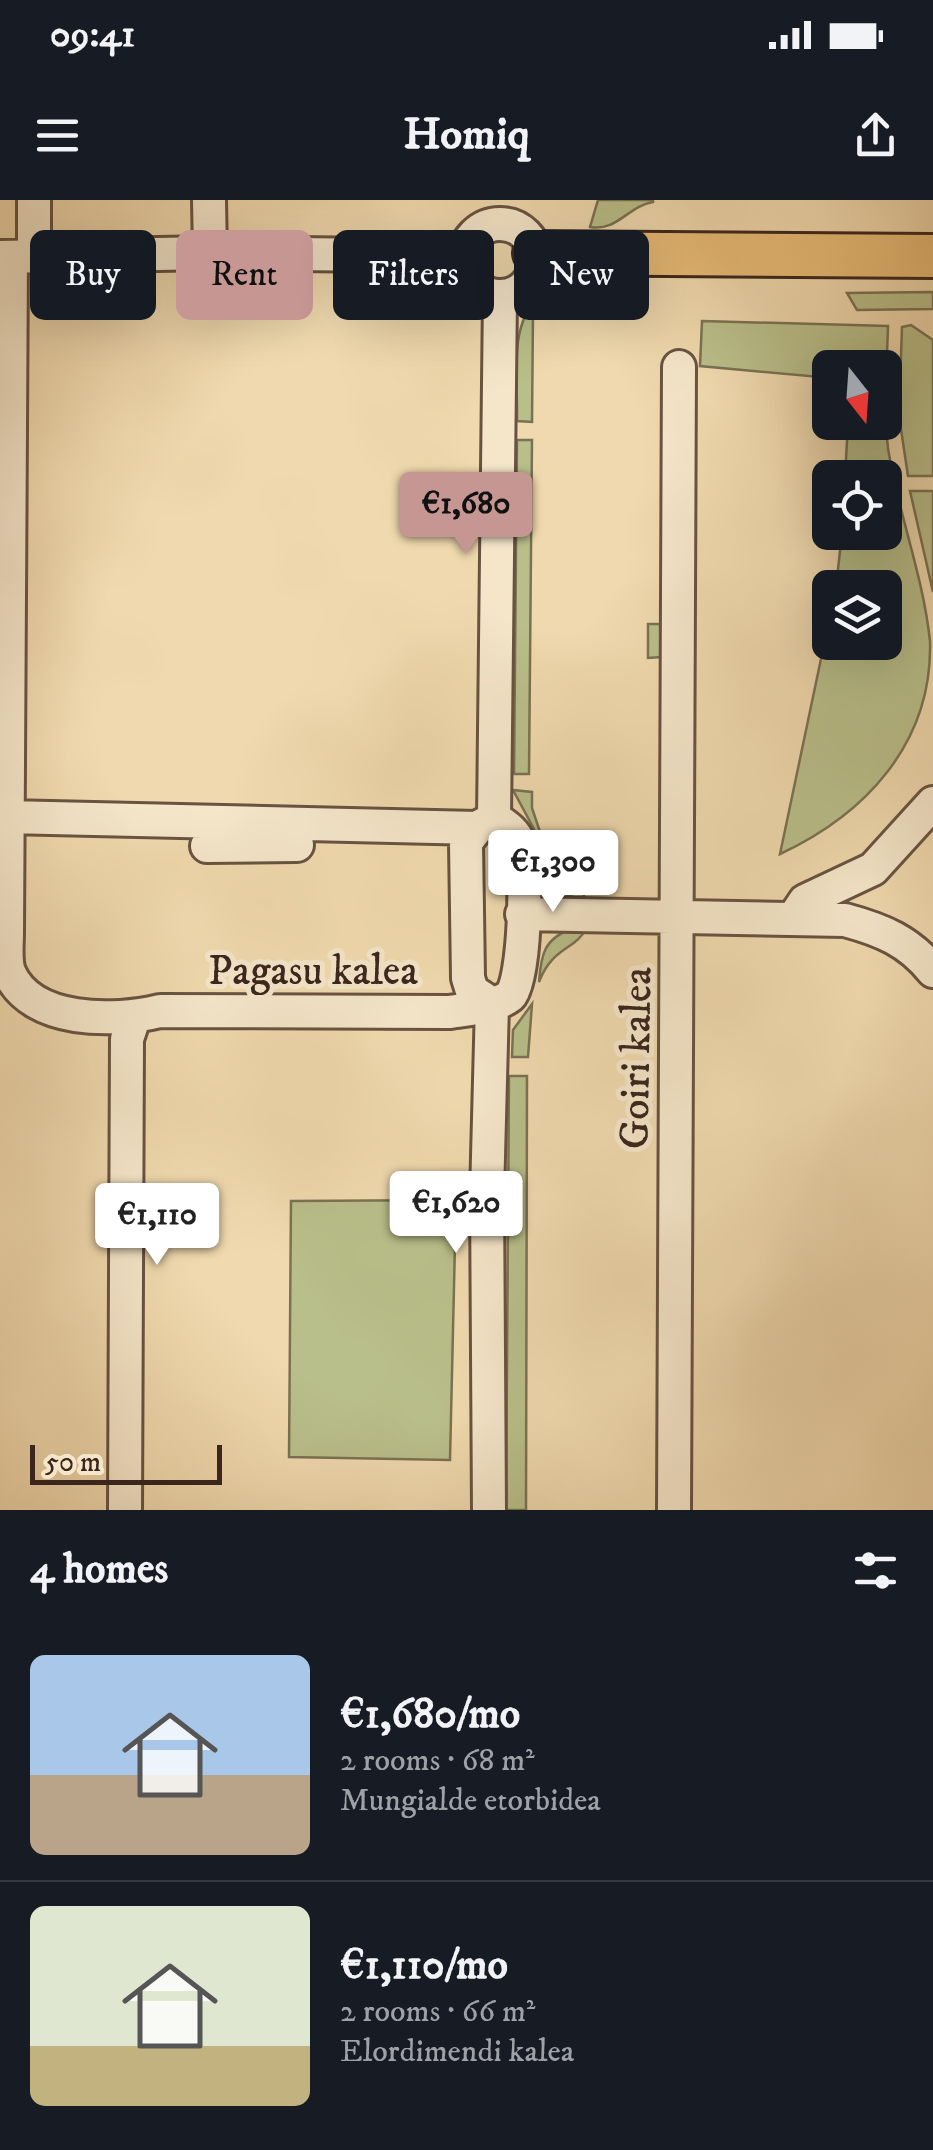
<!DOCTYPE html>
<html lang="en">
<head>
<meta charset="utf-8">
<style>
  :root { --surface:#171b24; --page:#20242c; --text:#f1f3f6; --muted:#9ea1a6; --line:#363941; --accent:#c59692 }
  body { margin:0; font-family:"IM FELL DW Pica",serif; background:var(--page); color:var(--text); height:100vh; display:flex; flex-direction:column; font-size:38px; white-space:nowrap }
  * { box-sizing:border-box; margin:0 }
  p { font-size:32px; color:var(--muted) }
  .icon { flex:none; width:55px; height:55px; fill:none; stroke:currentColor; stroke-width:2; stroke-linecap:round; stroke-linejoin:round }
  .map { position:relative; height:1310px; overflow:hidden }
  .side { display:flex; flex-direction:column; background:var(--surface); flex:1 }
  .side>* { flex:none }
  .top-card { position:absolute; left:30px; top:30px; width:875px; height:90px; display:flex; gap:20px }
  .needle { width:65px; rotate:163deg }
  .tools { position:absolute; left:812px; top:150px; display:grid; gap:20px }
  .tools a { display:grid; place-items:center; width:90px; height:90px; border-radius:15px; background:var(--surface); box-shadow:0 10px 40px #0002; font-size:50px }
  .scale { position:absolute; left:30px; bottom:25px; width:192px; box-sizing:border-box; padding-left:10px; border:5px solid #3a261d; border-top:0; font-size:28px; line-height:35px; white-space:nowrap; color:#3a261d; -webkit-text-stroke:8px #f5e6ca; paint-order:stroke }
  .price { position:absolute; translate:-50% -85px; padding:0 22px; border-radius:10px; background:#fff; color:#222; font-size:32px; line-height:65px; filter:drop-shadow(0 2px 5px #0008) }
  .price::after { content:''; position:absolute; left:50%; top:60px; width:30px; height:22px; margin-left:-15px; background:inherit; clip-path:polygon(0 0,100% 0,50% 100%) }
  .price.active { background:var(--accent); color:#111 }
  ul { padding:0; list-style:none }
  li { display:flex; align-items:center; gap:30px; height:250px; padding:0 30px }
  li+li { border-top:2px solid var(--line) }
  li span { display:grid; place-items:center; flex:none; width:280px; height:200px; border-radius:15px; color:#555 }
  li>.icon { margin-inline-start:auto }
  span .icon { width:120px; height:120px; fill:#fffc; stroke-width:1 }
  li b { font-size:42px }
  h2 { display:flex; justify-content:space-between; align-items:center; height:120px; padding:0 30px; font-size:42px }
  .pill { padding:0 35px; border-radius:15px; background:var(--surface); box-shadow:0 10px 40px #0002; font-size:35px; line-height:90px }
  .pill.active { background:var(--accent); color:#111 }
  .status { display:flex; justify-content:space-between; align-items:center; height:70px; padding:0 50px; background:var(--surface); direction:ltr }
  .status svg { height:28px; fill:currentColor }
  header { display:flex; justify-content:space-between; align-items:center; height:130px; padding:0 30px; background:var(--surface); font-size:45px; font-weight:800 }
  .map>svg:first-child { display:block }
  .green { fill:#b9bf8a; stroke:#7a7254; stroke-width:2.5 }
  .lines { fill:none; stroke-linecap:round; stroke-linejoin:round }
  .minor-casing { stroke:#685341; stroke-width:38 }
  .major-casing { stroke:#3a261d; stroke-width:48 }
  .minor { stroke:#f5e6ca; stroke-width:32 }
  .major { stroke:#e8bc77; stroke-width:42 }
  .labels { text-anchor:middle; stroke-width:10; stroke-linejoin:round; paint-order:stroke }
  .street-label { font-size:42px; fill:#3a261d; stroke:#f5e6ca }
</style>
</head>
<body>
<div class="status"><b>09:41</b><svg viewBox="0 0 49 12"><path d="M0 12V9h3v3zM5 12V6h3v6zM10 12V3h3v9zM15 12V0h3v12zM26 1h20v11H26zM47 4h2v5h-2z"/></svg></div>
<header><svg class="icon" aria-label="menu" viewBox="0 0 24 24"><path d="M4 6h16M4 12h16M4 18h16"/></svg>Homiq<svg class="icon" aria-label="share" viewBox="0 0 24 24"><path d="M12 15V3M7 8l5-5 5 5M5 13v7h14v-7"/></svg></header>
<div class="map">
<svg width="933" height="1310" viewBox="0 0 933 1310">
  <rect width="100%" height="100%" fill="#f0d9ae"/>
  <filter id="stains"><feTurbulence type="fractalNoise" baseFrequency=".002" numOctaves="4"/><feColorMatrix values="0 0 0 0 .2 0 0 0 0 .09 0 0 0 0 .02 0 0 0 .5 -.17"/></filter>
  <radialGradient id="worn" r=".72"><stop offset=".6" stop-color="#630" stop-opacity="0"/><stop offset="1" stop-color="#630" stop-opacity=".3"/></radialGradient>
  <path class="green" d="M598 0H653V2C628 6 617 32 590 27Z
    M560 75 533 114 532 222 517 221C518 161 505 114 560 75Z
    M933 92V109L857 110 847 93Z
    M702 121 888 126C887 166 883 208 888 248 898 313 923 375 930 441 933 544 864 615 780 654L830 416V442H885V388L836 387 842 333 885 332V278L845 277 848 223 885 222V168H830V178L700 166Z
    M911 125 933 140V276H908L899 216 902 127Z
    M517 240H532L529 574H514Z
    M910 291H933V392Z
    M648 424H662V457L648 458Z
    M513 590 532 592V608L551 665 583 692 585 701 550 689 541 672 535 631Z
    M572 729H586C575 750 552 747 539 782 541 755 544 738 572 729Z
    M532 804 528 857H512L513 830Z
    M509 876H527L526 1310H506Z
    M456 1000 450 1260 289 1257 291 1001Z"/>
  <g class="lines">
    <defs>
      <path id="minor" d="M34 0V57
        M209 0 210 53
        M464 60a36 36 0 1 1 72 0a36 36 0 1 1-72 0Z
        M0 57 210 53 463 56
        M11 57 7 732C7 744 5 761 9 772 31 824 115 822 160 811L450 812C469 809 494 808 510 796 525 783 528 665 520 645 515 631 506 626 494 618
        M7 617 477 628
        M494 618 500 96
        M207 646 297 645
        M522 714 845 720C882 730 909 741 933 771
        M795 716 805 701 873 669 933 603
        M492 804 472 791 468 778 466 642 477 628 493 619
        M125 1310 127 839 134 818
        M489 1310 487 995 492 804
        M674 1310 679 167"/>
      <path id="major" d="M535 53 933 56"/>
    </defs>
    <use href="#minor" class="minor-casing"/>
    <use href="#major" class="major-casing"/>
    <use href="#minor" class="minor"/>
    <use href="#major" class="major"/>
  </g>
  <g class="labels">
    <g class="street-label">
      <text x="313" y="784">Pagasu kalea</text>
      <text transform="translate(634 858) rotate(-89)" y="15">Goiri kalea</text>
    </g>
  </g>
  <rect width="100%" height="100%" filter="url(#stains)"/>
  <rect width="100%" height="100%" fill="url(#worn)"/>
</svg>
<div class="tools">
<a><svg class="needle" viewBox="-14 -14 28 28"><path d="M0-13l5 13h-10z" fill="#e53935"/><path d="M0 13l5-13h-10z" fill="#9ea1a6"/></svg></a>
<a><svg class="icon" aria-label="locate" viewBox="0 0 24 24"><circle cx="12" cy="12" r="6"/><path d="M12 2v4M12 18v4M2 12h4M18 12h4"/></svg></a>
<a><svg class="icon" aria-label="layers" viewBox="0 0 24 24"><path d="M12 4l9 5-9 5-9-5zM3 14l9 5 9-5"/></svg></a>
</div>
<div class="scale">50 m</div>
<b class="price active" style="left:466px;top:357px">€1,680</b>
<b class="price" style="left:553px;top:715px">€1,300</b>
<b class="price" style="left:456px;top:1056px">€1,620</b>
<b class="price" style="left:157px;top:1068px">€1,110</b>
<div class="top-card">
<a class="pill">Buy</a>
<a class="pill active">Rent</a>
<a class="pill">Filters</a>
<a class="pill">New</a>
</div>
</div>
<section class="side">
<h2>4 homes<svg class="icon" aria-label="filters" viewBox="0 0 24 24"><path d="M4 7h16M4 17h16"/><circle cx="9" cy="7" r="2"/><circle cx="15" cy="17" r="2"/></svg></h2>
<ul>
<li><span style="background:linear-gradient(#a9c7e8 60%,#b9a48a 0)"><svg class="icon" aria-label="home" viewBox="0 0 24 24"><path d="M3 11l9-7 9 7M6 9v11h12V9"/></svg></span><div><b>€1,680/mo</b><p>2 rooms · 68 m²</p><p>Mungialde etorbidea</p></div></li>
<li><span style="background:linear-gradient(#dfe7d0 70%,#c2b280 0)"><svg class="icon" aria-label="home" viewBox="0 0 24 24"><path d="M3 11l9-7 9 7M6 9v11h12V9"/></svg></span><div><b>€1,110/mo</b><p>2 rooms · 66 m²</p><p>Elordimendi kalea</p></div></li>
</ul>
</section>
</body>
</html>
